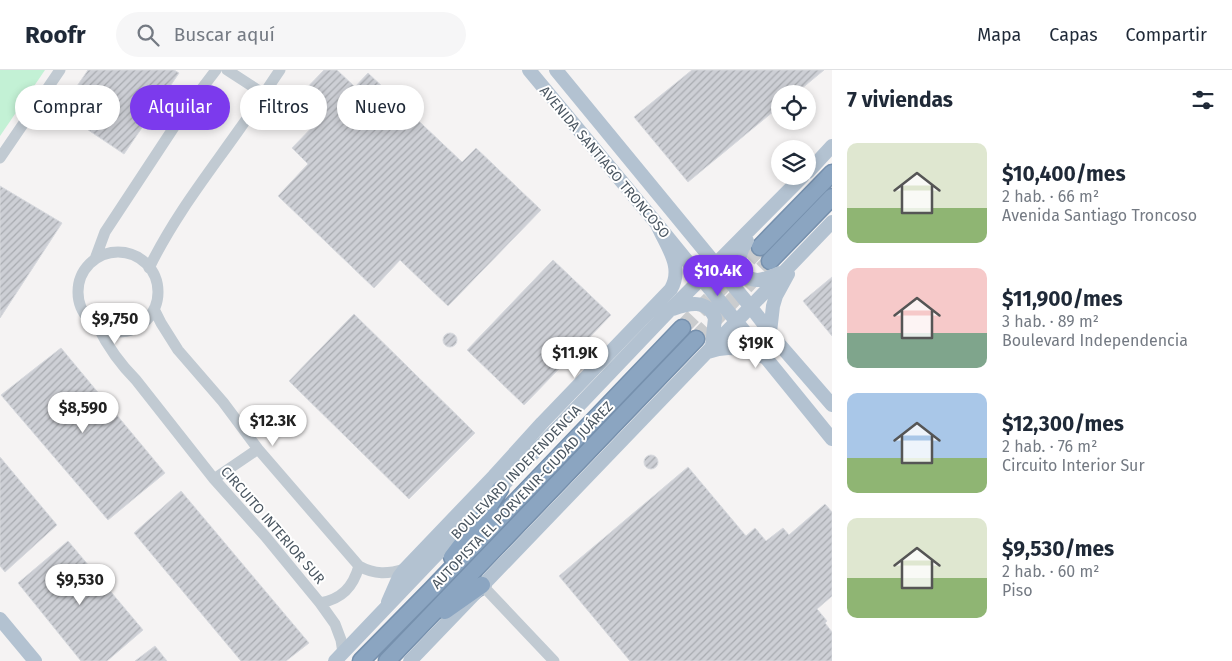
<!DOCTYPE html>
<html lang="es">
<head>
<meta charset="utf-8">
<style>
  :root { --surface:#fff; --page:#f6f6f7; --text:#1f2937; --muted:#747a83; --line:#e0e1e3; --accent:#7c3aed }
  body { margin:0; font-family:"Fira Sans",sans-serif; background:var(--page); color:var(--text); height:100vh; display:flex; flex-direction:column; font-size:19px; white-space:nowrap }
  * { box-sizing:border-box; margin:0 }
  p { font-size:16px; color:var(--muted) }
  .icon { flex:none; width:28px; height:28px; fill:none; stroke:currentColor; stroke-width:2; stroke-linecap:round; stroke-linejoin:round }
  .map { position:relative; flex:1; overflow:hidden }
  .drawer { display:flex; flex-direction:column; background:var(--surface); width:400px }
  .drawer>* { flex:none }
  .banner { position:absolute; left:15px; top:15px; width:475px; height:45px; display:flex; gap:10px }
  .fabs { position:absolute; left:771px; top:15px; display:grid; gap:10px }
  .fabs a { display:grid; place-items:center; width:45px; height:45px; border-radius:50%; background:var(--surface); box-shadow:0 2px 8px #0003; font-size:25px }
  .price { position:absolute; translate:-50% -42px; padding:0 11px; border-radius:18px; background:#fff; color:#222; font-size:16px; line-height:32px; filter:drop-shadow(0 1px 2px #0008) }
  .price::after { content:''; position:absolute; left:50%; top:30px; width:15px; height:11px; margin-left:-8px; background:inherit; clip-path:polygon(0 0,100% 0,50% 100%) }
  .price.current { background:var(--accent); color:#fff }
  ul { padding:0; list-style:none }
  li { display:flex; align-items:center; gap:15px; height:125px; padding:0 15px }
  li span { display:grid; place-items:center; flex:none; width:140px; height:100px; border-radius:10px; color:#555 }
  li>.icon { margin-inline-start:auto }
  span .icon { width:60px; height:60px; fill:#fffc; stroke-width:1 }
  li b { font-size:21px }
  h2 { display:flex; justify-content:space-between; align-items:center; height:60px; padding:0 15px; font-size:21px }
  .tag { padding:0 18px; border-radius:22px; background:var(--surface); box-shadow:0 2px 8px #0003; font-size:18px; line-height:45px }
  .tag.current { background:var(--accent); color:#fff }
  header { display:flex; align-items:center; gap:30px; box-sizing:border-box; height:70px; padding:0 25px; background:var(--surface); border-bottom:1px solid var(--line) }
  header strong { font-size:24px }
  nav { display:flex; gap:28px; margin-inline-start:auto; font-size:18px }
  .search { width:350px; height:45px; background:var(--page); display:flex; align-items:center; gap:12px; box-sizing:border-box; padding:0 18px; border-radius:28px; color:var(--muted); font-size:19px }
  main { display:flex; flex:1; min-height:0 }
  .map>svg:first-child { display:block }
  .green { fill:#c3f1d5 }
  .building { fill:url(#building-hatch); stroke:#d7d9de }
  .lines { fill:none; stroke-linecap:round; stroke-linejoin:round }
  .highway-tunnel { stroke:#caccce; stroke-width:16; stroke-dasharray:16 8; stroke-linecap:butt }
  .highway-casing { stroke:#7690ad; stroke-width:19 }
  .minor { stroke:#c1cad2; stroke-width:11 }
  .major { stroke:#b3c2d1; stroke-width:14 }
  .highway { stroke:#8ba5c1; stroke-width:16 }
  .labels { text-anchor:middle; stroke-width:4; stroke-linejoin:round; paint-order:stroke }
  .street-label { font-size:14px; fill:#4a5661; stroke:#fff }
</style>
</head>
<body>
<header>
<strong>Roofr</strong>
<div class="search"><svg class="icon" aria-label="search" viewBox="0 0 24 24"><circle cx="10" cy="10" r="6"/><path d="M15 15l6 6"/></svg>Buscar aquí</div>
<nav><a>Mapa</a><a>Capas</a><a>Compartir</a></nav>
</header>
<main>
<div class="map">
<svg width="832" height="591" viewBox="0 0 832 591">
  <defs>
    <pattern id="building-hatch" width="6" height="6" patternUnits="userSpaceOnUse" patternTransform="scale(1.25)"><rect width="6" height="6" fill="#cdcfd5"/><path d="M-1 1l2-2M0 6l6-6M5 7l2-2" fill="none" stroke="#a8abb0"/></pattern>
  </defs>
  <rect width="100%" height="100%" fill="#f5f3f3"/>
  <path class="green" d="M0 0H45L0 66Z"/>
  <path class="building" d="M88 0H174L179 3 124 84 60 41Z
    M324 0H337L355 17 368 3 462 92 476 78 541 140 448 236 400 190 374 218 278 126 308 94 292 78 324 45 301 24Z
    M692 0H824L795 24H780V36L688 112 634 47Z
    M0 116 62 153 0 248Z
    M553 190 611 245 524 335 467 280Z
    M832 207V266L803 231Z
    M354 244 475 363 409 429 289 311Z
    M443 270a7 7 0 1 1 14 0a7 7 0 1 1-14 0Z
    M61 278 165 403 108 450 1 325Z
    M644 392a7 7 0 1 1 14 0a7 7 0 1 1-14 0Z
    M0 387 57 455 5 502 0 496Z
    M688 397 746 466 755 458 766 471 783 458 789 465 825 434 832 442V526L817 539 827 551 825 553 832 562V591H630L559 506Z
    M181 421 309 573 286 591H241L134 463Z
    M68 471 143 560 107 591H81L18 513Z
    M155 576 167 591H135Z"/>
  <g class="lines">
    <path class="highway-tunnel" d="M682 258 760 177
      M696 269 770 191"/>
    <defs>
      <path id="highway" d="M760 177 832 103
        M770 191 832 127
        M452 487 481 449 500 419
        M445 541 482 515
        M361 591 432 519 682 258
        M387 591 696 269"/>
    </defs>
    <use href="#highway" class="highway-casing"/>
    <path class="minor" d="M227 0 264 24
      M0 88 60 0
      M78 222a40 40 0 1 1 80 0a40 40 0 1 1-80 0Z
      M95 189 105 162 184 42 216 0
      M149 198C175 145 208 104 241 57 255 38 267 19 280 0
      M154 239 161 253 178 280 223 332 258 379 359 496C375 505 388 504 405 499
      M98 257C108 277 120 294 136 310L214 409 265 466 320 533 335 554 341 570 343 583
      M214 409 258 379
      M482 515 554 591
      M320 533C342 529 353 517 359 496"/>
    <path class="major" d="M529 0 657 154 832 369
      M556 0 750 236 780 275 832 335
      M808 102 832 76
      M747 171C737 185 733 208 757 210 766 210 772 205 780 203
      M673 239C689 233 707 229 715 248L712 276
      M770 262 773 236 776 226 788 204
      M708 282C728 274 745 279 764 287
      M388 532 399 507 405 499 494 406 542 353 671 219C684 196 666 176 657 154
      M0 549 35 591
      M335 591 670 240 803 106
      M410 591 832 152"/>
    <use href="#highway" class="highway"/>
  </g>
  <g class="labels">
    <g class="street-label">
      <text transform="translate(605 92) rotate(50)" y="5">AVENIDA SANTIAGO TRONCOSO</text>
      <text transform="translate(516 402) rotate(-46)" y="5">BOULEVARD INDEPENDENCIA</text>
      <text transform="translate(522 425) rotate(-46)" y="5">AUTOPISTA EL PORVENIR-CIUDAD JUÁREZ</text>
      <text transform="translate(273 455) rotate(49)" y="5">CIRCUITO INTERIOR SUR</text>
    </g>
  </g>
</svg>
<div class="fabs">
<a><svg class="icon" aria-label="locate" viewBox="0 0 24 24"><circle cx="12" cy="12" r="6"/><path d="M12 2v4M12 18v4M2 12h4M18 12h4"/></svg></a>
<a><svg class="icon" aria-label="layers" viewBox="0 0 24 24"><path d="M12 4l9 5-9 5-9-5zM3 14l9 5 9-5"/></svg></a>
</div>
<b class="price current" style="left:718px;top:227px">$10.4K</b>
<b class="price" style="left:115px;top:275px">$9,750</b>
<b class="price" style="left:756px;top:299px">$19K</b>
<b class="price" style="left:575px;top:309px">$11.9K</b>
<b class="price" style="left:83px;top:364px">$8,590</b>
<b class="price" style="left:273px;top:377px">$12.3K</b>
<b class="price" style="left:80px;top:536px">$9,530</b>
<div class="banner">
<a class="tag">Comprar</a>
<a class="tag current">Alquilar</a>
<a class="tag">Filtros</a>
<a class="tag">Nuevo</a>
</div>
</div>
<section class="drawer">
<h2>7 viviendas<svg class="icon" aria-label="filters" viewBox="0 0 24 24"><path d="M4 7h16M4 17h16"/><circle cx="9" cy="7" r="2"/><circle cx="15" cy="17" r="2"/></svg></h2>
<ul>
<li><span style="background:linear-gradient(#dfe7d0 65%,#8fb573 0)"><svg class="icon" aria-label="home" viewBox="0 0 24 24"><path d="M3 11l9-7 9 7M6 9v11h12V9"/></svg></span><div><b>$10,400/mes</b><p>2 hab. · 66 m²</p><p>Avenida Santiago Troncoso</p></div></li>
<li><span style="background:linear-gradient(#f6c9c9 65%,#7fa58c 0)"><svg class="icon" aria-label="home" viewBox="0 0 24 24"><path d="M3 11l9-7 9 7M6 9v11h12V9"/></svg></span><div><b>$11,900/mes</b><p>3 hab. · 89 m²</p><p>Boulevard Independencia</p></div></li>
<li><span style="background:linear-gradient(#a9c7e8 65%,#8fb573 0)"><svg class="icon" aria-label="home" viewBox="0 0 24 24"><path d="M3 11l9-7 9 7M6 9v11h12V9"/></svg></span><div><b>$12,300/mes</b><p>2 hab. · 76 m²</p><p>Circuito Interior Sur</p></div></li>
<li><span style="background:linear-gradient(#dfe7d0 60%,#8fb573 0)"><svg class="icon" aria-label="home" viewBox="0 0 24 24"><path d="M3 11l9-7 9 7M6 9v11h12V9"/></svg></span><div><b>$9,530/mes</b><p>2 hab. · 60 m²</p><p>Piso</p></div></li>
</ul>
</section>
</main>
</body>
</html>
